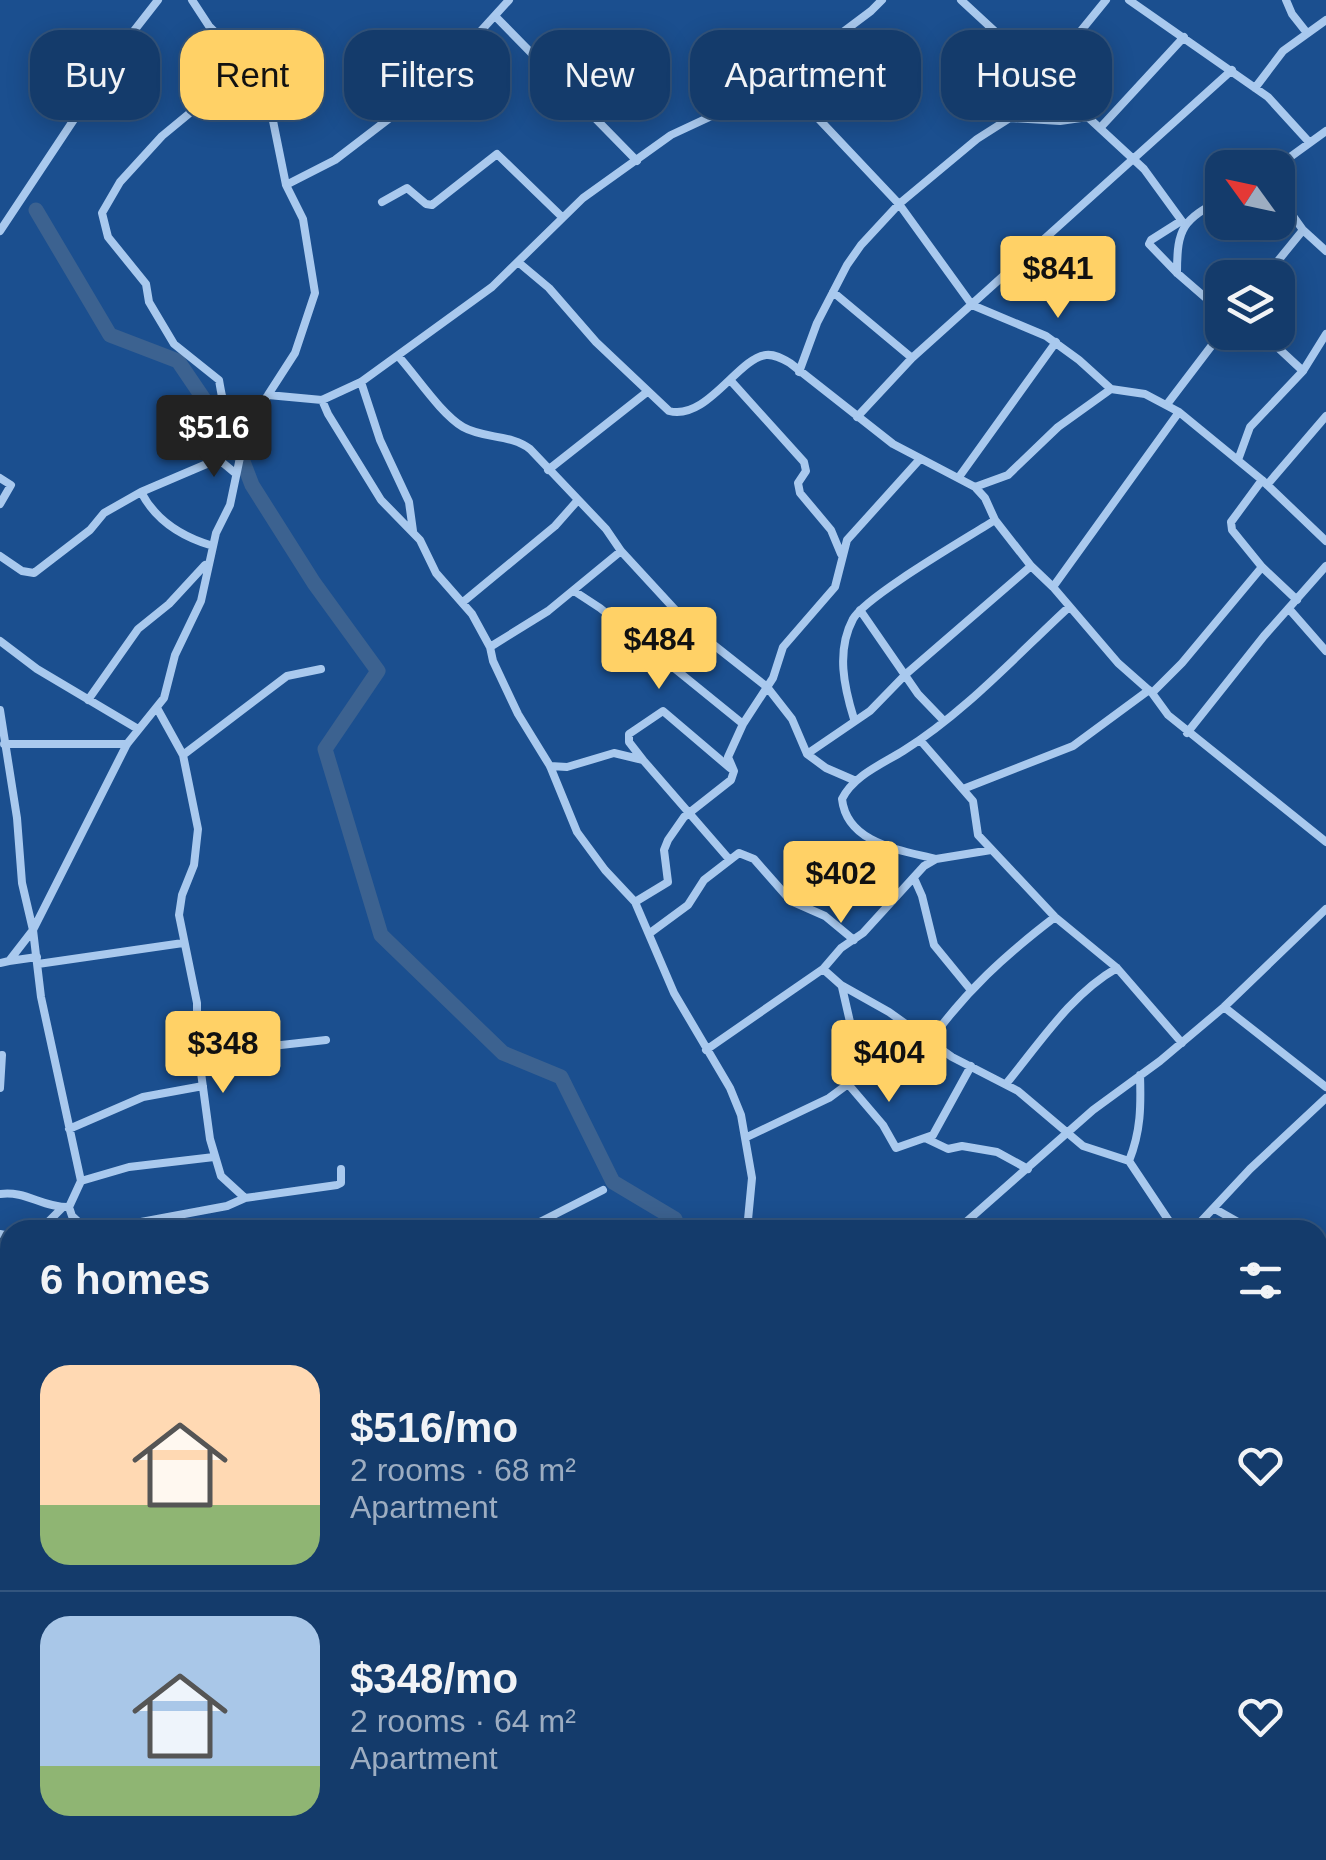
<!DOCTYPE html>
<html lang="en">
<head>
<meta charset="utf-8">
<style>
  :root { --surface:#143b6b; --page:#1d4271; --text:#f1f3f6; --muted:#9dadc1; --line:#33557e; --accent:#ffd166 }
  body { margin:0; font-family:Helvetica,sans-serif; background:var(--page); color:var(--text); height:100vh; display:flex; flex-direction:column; font-size:38px; white-space:nowrap }
  * { box-sizing:border-box; margin:0 }
  p { font-size:32px; color:var(--muted) }
  .icon { flex:none; width:55px; height:55px; fill:none; stroke:currentColor; stroke-width:2; stroke-linecap:round; stroke-linejoin:round }
  .map { position:relative; flex:1; overflow:hidden }
  .sheet { position:absolute; left:0px; top:1220px; width:1328px; height:640px; display:flex; flex-direction:column; background:var(--surface); border-radius:30px 30px 0 0; box-shadow:0 5px 25px #0003,0 0 0 2px var(--line) }
  .sheet>* { flex:none }
  .hud { position:absolute; left:30px; top:30px; width:1268px; height:90px; display:flex; gap:20px }
  .needle { width:65px; rotate:303deg }
  .tools { position:absolute; left:1205px; top:150px; display:grid; gap:20px }
  .tools a { display:grid; place-items:center; width:90px; height:90px; border-radius:20px; background:var(--surface); box-shadow:0 5px 25px #0003,0 0 0 2px var(--line); font-size:50px }
  .price { position:absolute; translate:-50% -85px; padding:0 22px; border-radius:10px; background:var(--accent); color:#111; font-size:32px; line-height:65px; filter:drop-shadow(0 2px 5px #0008) }
  .price::after { content:''; position:absolute; left:50%; top:60px; width:30px; height:22px; margin-left:-15px; background:inherit; clip-path:polygon(0 0,100% 0,50% 100%) }
  .price.selected { background:#222; color:#fff }
  ul { padding:0; list-style:none }
  li { display:flex; align-items:center; gap:30px; height:250px; padding:0 40px }
  li+li { border-top:2px solid var(--line) }
  li span { display:grid; place-items:center; flex:none; width:280px; height:200px; border-radius:30px; color:#555 }
  li>.icon { margin-inline-start:auto }
  span .icon { width:120px; height:120px; fill:#fffc; stroke-width:1 }
  li b { font-size:42px }
  h2 { display:flex; justify-content:space-between; align-items:center; height:120px; padding:0 40px; font-size:42px }
  .chip { padding:0 35px; border-radius:30px; background:var(--surface); box-shadow:0 5px 25px #0003,0 0 0 2px var(--line); font-size:35px; line-height:90px }
  .chip.selected { background:var(--accent); color:#111 }
  .map>svg:first-child { display:block }
  .lines { fill:none; stroke-linecap:round; stroke-linejoin:round }
  .river { stroke:#3c6290; stroke-width:15 }
  .minor { stroke:#a9c9ee; stroke-width:8 }
</style>
</head>
<body>
<div class="map">
<svg width="1326" height="1860" viewBox="0 0 1326 1860">
  <rect width="100%" height="100%" fill="#1b4f8f"/>
  <g class="lines">
    <path class="river" d="M36 210 110 335 178 361 239 451 252 485 314 583 378 671 325 749 381 935 503 1053 561 1077 613 1182 675 1219 678 1230
      M735 1850 736 1860"/>
    <path class="minor" d="M961 0 1144 169 1184 224
      M1129 0 1268 97 1309 142
      M1286 0 1292 14 1307 33
      M496 17 637 161
      M248 65 162 136 120 182 102 213 108 237 146 284 149 302 174 344 219 380C223 402 223 420 252 416
      M781 79 899 204 972 305 1046 336 1079 360 1111 389
      M1255 88 1283 51 1326 20
      M1010 118 1106 0
      M1100 128 1184 37
      M1275 168 1326 131
      M286 185 335 160 429 88 509 0
      M1278 195 1303 230 1326 251
      M382 202 407 188 426 204 432 205 497 154 561 216
      M1181 221 1151 240 1149 244 1177 273 1222 312
      M0 231 126 41 158 0
      M518 262 549 288 596 342 669 411C707 421 738 358 766 355 775 354 783 359 790 363L893 444 975 487 985 498 995 520 1031 566 1053 587 1118 663 1152 693 1168 715 1326 842
      M1177 273C1177 227 1183 220 1222 199
      M1264 278 1303 230
      M833 292 912 358
      M1261 332 1303 371
      M399 357C417 377 441 414 463 427 484 439 511 434 530 449L606 529 621 551 691 627 767 687 792 719 807 754 826 768 856 781
      M799 372 817 323 847 265 861 245 899 204 977 139 1010 118 1060 121 1088 117
      M731 381 804 462 806 471 798 483 800 493 831 530 841 554
      M361 382 380 440 409 502 413 531
      M268 395 322 400 361 382 492 287 583 198 671 135 763 92 871 11 882 0
      M322 400 328 414 381 500 420 540 436 573 472 614 490 647 493 661 518 714 550 766 577 832 605 870 635 902 674 993 730 1088 741 1115 752 1178 747 1230
      M1168 403 1222 332
      M857 417 912 358 1232 70
      M1238 460 1250 427 1303 371 1326 334
      M548 470 647 392
      M959 477 1056 342
      M0 478 11 485 0 504
      M1262 480 1231 522 1232 530 1262 567 1297 600
      M1267 485 1326 416
      M975 487 1008 475 1058 427 1111 389 1145 394 1179 412 1262 480 1326 541
      M141 492C156 521 182 537 213 546
      M0 556 22 571 34 573 90 530 104 513 141 492 209 463H223L235 473
      M1053 587 1179 412
      M574 591 600 608 743 724
      M463 602 555 526 578 500
      M860 610 918 694 944 721
      M1290 610 1326 651
      M0 641 37 669 138 729
      M490 647 548 611 621 551
      M1152 693 1182 663 1262 567
      M88 700 138 629 169 604 205 565
      M157 708 183 755 198 829 194 865 182 895 179 915 197 1003V1043L210 1139 221 1176 245 1198
      M0 710 17 818 22 883 33 930 41 997 81 1181 69 1207 72 1216 87 1230
      M854 719C844 687 836 651 853 619 866 596 967 538 995 520
      M1187 733 1264 636 1326 566
      M920 740 973 801 978 835 1055 917 1117 968 1182 1043
      M4 744H127
      M807 754 870 711 906 674 1031 566
      M183 755 287 676 321 669
      M643 760 629 742V734L663 711 730 768
      M550 766 567 767 614 753 643 760 729 859
      M963 789 1073 746 1149 690
      M936 859C901 850 847 844 842 799 853 776 882 764 903 751 964 713 1016 656 1069 607
      M914 878 922 896 934 945 970 989
      M635 902 668 882 664 850 668 840 684 817 731 780 734 771 728 757 743 724 773 678 783 647 835 587 847 540 920 459
      M650 933 688 905 704 880 739 853 754 859 791 901 825 916 854 940
      M9 961 37 957
      M0 963 9 961 33 930 127 744 164 698 175 655 201 601 216 533 230 505 246 429 295 353 315 293 303 219 286 185 270 106 248 65 209 26 192 0
      M38 964 183 943
      M823 969 841 985 889 1012 952 1057 1018 1091 1083 1146 1129 1161 1175 1230
      M1224 1007 1326 1087
      M929 1042C967 990 1004 956 1055 917
      M706 1050 823 969 841 948 863 933 924 866 936 859 991 850
      M199 1054 326 1040
      M848 1084 883 1125 896 1148 933 1135 971 1066
      M1006 1084C1039 1044 1071 994 1117 968
      M0 1088 2 1055
      M69 1129 143 1097 203 1086
      M747 1137 829 1098 848 1084 854 1074 856 1048 842 987
      M927 1139 948 1149 962 1146 997 1152 1028 1169
      M1129 1161C1141 1131 1141 1106 1140 1075
      M81 1181 129 1167 214 1157
      M0 1194C25 1190 44 1208 69 1207
      M1215 1209 1252 1230
      M40 1230 62 1208
      M98 1230 227 1206 245 1198 337 1185 341 1183V1169
      M524 1230 603 1190
      M957 1230 1093 1110 1160 1061 1224 1007 1326 909
      M1193 1230 1250 1169 1326 1098
      M0 1234 10 1236
      M1318 1266 1326 1270
      M1318 1416 1326 1424
      M0 1435 10 1446
      M1318 1600 1326 1592
      M0 1653 10 1647
      M1318 1670 1326 1682
      M1318 1747 1326 1738
      M523 1850 525 1860
      M896 1850 900 1860
      M1265 1850 1276 1860
      M0 1855 10 1844
      M1101 1859 1125 1850
      M199 1860 209 1850
      M373 1860 383 1850
      M1224 1860 1236 1850"/>
  </g>
</svg>
<div class="tools">
<a><svg class="needle" viewBox="-14 -14 28 28"><path d="M0-13l5 13h-10z" fill="#e53935"/><path d="M0 13l5-13h-10z" fill="#9dadc1"/></svg></a>
<a><svg class="icon" aria-label="layers" viewBox="0 0 24 24"><path d="M12 4l9 5-9 5-9-5zM3 14l9 5 9-5"/></svg></a>
</div>
<b class="price" style="left:1058px;top:321px">$841</b>
<b class="price selected" style="left:214px;top:480px">$516</b>
<b class="price" style="left:659px;top:692px">$484</b>
<b class="price" style="left:841px;top:926px">$402</b>
<b class="price" style="left:223px;top:1096px">$348</b>
<b class="price" style="left:889px;top:1105px">$404</b>
<div class="hud">
<a class="chip">Buy</a>
<a class="chip selected">Rent</a>
<a class="chip">Filters</a>
<a class="chip">New</a>
<a class="chip">Apartment</a>
<a class="chip">House</a>
</div>
<section class="sheet">
<h2>6 homes<svg class="icon" aria-label="filters" viewBox="0 0 24 24"><path d="M4 7h16M4 17h16"/><circle cx="9" cy="7" r="2"/><circle cx="15" cy="17" r="2"/></svg></h2>
<ul>
<li><span style="background:linear-gradient(#ffd9b3 70%,#8fb573 0)"><svg class="icon" aria-label="home" viewBox="0 0 24 24"><path d="M3 11l9-7 9 7M6 9v11h12V9"/></svg></span><div><b>$516/mo</b><p>2 rooms · 68 m²</p><p>Apartment</p></div><svg class="icon" aria-label="heart" viewBox="0 0 24 24"><path d="M12 20l-8-8c-3-5 5-10 8-4 3-6 11-1 8 4z"/></svg></li>
<li><span style="background:linear-gradient(#a9c7e8 75%,#8fb573 0)"><svg class="icon" aria-label="home" viewBox="0 0 24 24"><path d="M3 11l9-7 9 7M6 9v11h12V9"/></svg></span><div><b>$348/mo</b><p>2 rooms · 64 m²</p><p>Apartment</p></div><svg class="icon" aria-label="heart" viewBox="0 0 24 24"><path d="M12 20l-8-8c-3-5 5-10 8-4 3-6 11-1 8 4z"/></svg></li>
</ul>
</section>
</div>
</body>
</html>
